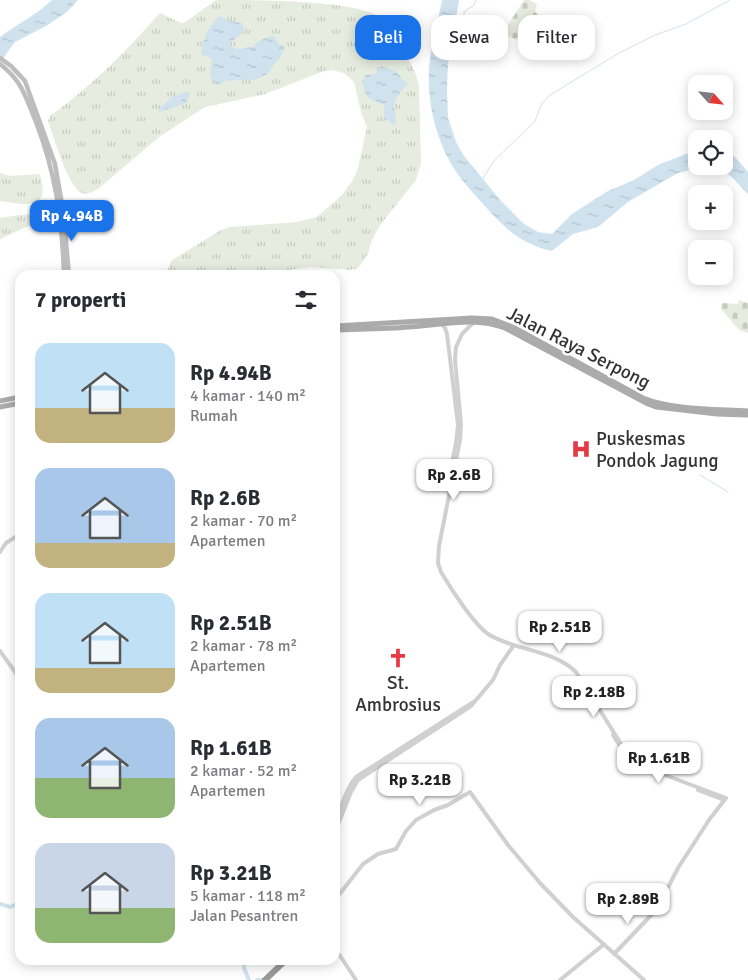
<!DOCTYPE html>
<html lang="id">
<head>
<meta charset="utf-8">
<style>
  :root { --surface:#fff; --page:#f7f7f7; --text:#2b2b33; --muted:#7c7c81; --accent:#1a73e8 }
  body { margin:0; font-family:Signika,sans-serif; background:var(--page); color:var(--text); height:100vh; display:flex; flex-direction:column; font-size:19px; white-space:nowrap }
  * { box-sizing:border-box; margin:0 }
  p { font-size:16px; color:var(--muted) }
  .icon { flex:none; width:28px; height:28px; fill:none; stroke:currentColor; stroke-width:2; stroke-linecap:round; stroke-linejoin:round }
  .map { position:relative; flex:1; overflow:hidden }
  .side { position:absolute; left:15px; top:270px; width:325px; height:695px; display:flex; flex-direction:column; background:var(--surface); border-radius:15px; box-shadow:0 2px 12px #0003 }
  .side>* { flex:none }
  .top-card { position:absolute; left:355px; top:15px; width:318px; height:45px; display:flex; gap:10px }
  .needle { width:32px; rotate:117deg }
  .tools { position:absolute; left:688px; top:75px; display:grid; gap:10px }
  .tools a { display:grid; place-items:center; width:45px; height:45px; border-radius:10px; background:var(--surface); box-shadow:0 2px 12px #0003; font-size:25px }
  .price { position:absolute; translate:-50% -42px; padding:0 11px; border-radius:10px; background:#fff; color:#222; font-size:16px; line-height:32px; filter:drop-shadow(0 1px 2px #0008) }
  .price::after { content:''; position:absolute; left:50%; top:30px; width:15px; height:11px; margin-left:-8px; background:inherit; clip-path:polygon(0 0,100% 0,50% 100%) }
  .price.on { background:var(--accent); color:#fff }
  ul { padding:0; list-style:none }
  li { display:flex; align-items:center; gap:15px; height:125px; padding:0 20px }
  li span { display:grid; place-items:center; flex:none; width:140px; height:100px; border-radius:15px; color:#555 }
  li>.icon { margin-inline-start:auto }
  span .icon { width:60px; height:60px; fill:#fffc; stroke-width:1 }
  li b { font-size:21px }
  h2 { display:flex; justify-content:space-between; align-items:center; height:60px; padding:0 20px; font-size:21px }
  .pill { padding:0 18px; border-radius:15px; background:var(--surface); box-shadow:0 2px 12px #0003; font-size:18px; line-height:45px }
  .pill.on { background:var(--accent); color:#fff }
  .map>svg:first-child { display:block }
  .grass { fill:url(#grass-tufts) }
  .cemetery { fill:url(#cemetery-stones) }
  .water { fill:url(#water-ripples) }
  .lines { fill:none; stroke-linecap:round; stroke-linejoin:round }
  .stream { stroke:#cfe2ee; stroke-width:1 }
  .river { stroke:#cfe2ee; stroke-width:4 }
  .tertiary { stroke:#d0d0d0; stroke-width:4 }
  .secondary { stroke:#bdbdbd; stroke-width:4.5 }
  .primary { stroke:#ababab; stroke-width:5 }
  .motorway { stroke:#9a9a9a; stroke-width:6 }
  .labels { text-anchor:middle; stroke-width:5; stroke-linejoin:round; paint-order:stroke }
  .street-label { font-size:19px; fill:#333; stroke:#fff }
  .poi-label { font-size:19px; fill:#333; stroke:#fff; text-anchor:start }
</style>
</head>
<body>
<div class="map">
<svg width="748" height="980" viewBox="0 0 748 980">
  <defs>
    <pattern id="grass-tufts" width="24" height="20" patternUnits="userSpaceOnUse" patternTransform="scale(1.25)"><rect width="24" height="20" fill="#e6ecdf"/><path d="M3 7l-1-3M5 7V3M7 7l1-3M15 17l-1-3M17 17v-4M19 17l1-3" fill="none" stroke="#c6cbc0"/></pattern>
    <pattern id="cemetery-stones" width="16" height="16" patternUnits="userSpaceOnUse" patternTransform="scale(1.25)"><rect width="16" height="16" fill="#e6ecdf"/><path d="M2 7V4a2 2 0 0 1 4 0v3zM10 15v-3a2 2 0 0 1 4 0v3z" fill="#c6cbc0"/></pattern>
    <pattern id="water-ripples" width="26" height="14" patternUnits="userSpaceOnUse" patternTransform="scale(1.25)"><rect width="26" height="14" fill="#cfe2ee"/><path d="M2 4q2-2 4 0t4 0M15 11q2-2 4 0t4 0" fill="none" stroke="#b2c2cd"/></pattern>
  </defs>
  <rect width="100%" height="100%" fill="#fff"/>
  <path class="grass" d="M216 0C254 0 347 0 376 15 385 22 392 35 399 45 408 58 416 71 419 86L421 163 416 180 380 225 371 242 368 254 358 268 351 270 311 267 248 275H165L172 260 221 230 230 227 297 222 317 217 342 195 353 180 358 168 367 127 361 112 354 82 344 73 332 70 324 71 265 94 205 107 159 137 98 189C92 192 86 196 80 192 68 185 53 135 48 121L50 116C92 86 126 51 160 13L181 23H184Z
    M0 173 10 176 40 174C41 181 44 189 42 195 38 210 11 202 0 201Z
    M47 213 48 220 24 228 0 239V218L19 215Z"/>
  <path class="cemetery" d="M524 0H529L537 4 535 11 541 19 542 24 515 39 508 36V25Z
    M739 300 748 303V333L739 330 721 309V305L723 303 738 304Z"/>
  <path class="water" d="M52 0H78L67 12 46 26 15 42 0 62V37C17 24 37 15 52 0Z
    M442 0H459L448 64 447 88 448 118 456 142 464 156 501 201 524 224 538 232 552 234 572 214 608 191 634 180 658 165 696 150V166H710L692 169 676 174 628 202 598 227 573 234 552 251C521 244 504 228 484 205 474 194 463 182 455 170 436 141 427 102 429 68 431 45 438 22 442 0Z
    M220 16 229 21 242 23 245 31 229 44 235 49 253 47 259 41 271 36 275 37 279 45 285 46C282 55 278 60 273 66 271 69 270 71 268 73 255 86 229 75 218 85 206 78 211 70 212 59L201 54C202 41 210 23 220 16Z
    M380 66 396 71 403 80 408 83C403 89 395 97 394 105 394 111 396 117 396 123L393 125 389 121 384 119V105C380 103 376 102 372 100 363 95 361 84 365 75L375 74Z
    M186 92H188L190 94 186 103 159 112 158 110 172 97Z
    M724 148 735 157 748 172V194C738 185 729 171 716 166H724Z"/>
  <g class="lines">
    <path class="stream" d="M451 42C470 29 463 30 464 12L474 5 476 0
      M482 180 493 162 535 121 542 103 550 95 619 53 655 35 686 24 730 0
      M700 475 728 492"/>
    <path class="river" d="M0 904 10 907 20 903
      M245 960 244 968 249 980
      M257 980H264"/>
    <path class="tertiary" d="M474 322 462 334 456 347 455 360 461 424 460 440 439 546 438 563 441 572C451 589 473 623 488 634 515 651 552 649 576 672L633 763 726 798 709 820 678 868 657 909 614 954
      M442 324 445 328 447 334 458 425 456 443 450 473
      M0 552 6 543 20 534
      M0 651 20 679
      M613 735 621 748
      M698 790 724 800
      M337 825C338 812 347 787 356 777L475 701
      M335 832 351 792 358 780 471 706 493 680 500 665 514 645
      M335 900 363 864 378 854 396 849 406 831 416 820 434 810 448 805 470 792 508 845 540 883 573 917 644 980
      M335 948 356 980
      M560 980 603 945"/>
    <path class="secondary" d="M0 58 11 66 25 81 55 164 63 210 69 275
      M0 64C23 82 25 96 36 122 56 174 62 219 64 275"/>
    <path class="primary" d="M335 326 472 318 492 319 513 327 643 398C673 410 716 409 748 411
      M335 330C360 329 384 329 409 327 441 325 475 316 505 328L648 404 656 407 717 414 748 415
      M0 401 20 397
      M0 407 20 403"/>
    <path class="motorway" d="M265 980 286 960"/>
  </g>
  <defs>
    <symbol id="hospital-bare" viewBox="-9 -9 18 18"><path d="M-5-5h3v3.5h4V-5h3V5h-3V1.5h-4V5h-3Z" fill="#e63946" stroke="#fff" stroke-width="2.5" paint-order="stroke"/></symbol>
    <symbol id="church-bare" viewBox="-9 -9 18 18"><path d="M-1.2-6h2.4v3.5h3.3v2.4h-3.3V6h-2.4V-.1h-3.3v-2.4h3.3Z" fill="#e63946" stroke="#fff" stroke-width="2.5" paint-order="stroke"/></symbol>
  </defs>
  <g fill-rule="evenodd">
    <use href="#hospital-bare" x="567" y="435" width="28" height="28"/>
    <use href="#church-bare" x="384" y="644" width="28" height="28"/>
  </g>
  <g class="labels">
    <g class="street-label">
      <text transform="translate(579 347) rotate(27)" y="7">Jalan Raya Serpong</text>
    </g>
    <g class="poi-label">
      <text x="596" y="445">Puskesmas<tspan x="596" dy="22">Pondok Jagung</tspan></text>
      <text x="398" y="689" text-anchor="middle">St.<tspan x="398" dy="22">Ambrosius</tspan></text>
    </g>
  </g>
</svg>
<div class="tools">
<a><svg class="needle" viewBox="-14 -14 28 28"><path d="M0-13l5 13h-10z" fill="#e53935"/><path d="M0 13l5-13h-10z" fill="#7c7c81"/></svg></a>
<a><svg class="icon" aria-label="locate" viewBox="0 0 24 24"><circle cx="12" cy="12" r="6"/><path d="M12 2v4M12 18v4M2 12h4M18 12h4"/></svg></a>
<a>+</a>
<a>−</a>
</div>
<b class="price on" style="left:72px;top:242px">Rp 4.94B</b>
<b class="price" style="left:454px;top:501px">Rp 2.6B</b>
<b class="price" style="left:560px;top:653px">Rp 2.51B</b>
<b class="price" style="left:594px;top:718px">Rp 2.18B</b>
<b class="price" style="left:659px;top:784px">Rp 1.61B</b>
<b class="price" style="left:420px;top:806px">Rp 3.21B</b>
<b class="price" style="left:628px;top:925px">Rp 2.89B</b>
<div class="top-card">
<a class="pill on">Beli</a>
<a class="pill">Sewa</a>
<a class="pill">Filter</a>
</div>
<section class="side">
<h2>7 properti<svg class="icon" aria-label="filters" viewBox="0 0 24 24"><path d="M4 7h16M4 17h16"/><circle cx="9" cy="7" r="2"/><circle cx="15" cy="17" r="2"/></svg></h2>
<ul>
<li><span style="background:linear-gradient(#bfe0f5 65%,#c2b280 0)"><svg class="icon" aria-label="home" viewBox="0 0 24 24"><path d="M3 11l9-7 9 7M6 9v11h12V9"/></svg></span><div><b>Rp 4.94B</b><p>4 kamar · 140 m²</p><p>Rumah</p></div></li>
<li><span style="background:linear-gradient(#a9c7e8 75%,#c2b280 0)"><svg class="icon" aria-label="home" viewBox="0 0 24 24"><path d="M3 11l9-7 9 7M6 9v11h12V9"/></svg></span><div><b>Rp 2.6B</b><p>2 kamar · 70 m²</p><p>Apartemen</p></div></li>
<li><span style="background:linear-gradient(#bfe0f5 75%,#c2b280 0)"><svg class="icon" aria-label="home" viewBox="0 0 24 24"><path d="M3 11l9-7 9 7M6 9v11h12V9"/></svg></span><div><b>Rp 2.51B</b><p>2 kamar · 78 m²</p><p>Apartemen</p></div></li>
<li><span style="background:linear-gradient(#a9c7e8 60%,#8fb573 0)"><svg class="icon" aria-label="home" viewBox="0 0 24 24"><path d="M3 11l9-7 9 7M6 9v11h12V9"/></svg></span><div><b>Rp 1.61B</b><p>2 kamar · 52 m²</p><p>Apartemen</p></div></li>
<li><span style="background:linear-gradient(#c9d6e8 65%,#8fb573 0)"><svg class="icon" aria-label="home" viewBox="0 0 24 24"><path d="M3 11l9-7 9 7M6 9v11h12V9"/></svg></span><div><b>Rp 3.21B</b><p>5 kamar · 118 m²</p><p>Jalan Pesantren</p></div></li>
</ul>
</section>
</div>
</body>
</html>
